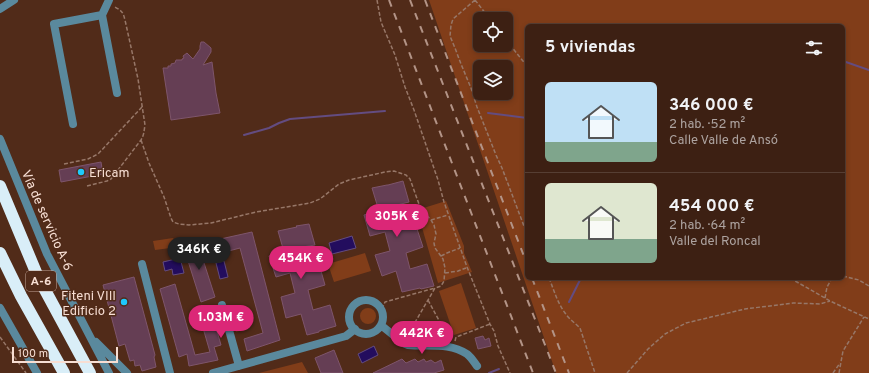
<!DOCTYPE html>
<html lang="es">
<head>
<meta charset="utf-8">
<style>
  :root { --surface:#3d2013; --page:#44281c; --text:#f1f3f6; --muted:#ada3a0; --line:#563e33; --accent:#db2777 }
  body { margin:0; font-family:Overpass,sans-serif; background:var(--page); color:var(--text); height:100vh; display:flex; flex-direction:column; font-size:15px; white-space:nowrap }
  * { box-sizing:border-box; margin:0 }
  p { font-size:13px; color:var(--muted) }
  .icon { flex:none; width:22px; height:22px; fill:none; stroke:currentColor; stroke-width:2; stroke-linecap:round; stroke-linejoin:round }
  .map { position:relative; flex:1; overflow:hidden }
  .side { position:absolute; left:525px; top:24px; width:320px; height:256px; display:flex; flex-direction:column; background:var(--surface); border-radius:6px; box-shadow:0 2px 6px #0003,0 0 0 1px var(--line) }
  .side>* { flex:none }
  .buttons { position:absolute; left:473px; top:12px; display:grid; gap:8px }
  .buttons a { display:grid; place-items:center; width:40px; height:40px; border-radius:6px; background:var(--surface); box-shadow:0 2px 6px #0003,0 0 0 1px var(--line); font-size:20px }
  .scale { position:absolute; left:12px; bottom:10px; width:106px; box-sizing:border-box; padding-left:4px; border:2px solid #f7ded3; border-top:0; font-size:11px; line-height:14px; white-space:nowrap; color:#f7ded3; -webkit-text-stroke:3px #512b19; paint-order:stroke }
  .price { position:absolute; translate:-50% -34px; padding:0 9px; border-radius:14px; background:var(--accent); color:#fff; font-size:13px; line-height:26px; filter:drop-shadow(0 1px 2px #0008) }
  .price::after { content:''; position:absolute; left:50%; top:24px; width:12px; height:9px; margin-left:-6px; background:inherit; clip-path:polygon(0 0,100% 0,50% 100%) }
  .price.on { background:#222; color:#fff }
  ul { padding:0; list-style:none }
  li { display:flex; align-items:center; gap:12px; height:100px; padding:0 20px }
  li+li { border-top:1px solid var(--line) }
  li span { display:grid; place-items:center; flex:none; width:112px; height:80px; border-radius:6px; color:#555 }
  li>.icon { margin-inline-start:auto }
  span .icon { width:48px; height:48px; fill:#fffc; stroke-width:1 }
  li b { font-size:17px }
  h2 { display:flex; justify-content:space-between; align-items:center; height:48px; padding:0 20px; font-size:17px }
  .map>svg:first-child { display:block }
  .green { fill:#813d19; fill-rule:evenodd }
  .water { fill:#230d5e; stroke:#634c81 }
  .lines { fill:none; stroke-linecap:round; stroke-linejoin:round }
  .stream { stroke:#634c81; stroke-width:2 }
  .building { fill:#653e54; stroke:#7e556b }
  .path { stroke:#977768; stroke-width:1.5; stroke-dasharray:4 2; stroke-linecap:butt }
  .minor { stroke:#5a899d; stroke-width:8 }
  .highway { stroke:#d9eef8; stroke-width:12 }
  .rail { stroke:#b39487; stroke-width:2; stroke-dasharray:7 7; stroke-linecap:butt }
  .poi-dot { fill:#1ec9fd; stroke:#512b19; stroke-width:1.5 }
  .labels { text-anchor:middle; stroke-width:3; stroke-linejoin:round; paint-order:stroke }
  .shield { fill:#512b19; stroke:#c5a89b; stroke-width:1 }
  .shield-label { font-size:12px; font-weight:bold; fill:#f7ded3 }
  .poi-label { font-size:13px; fill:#f7ded3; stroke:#512b19; text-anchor:start }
  .street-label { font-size:13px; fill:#f7ded3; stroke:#512b19 }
</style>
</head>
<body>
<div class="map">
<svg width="869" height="373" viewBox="0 0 869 373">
  <rect width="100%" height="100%" fill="#512b19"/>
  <path class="green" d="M429 0H869V373H556ZM480 19H506V45H480ZM527 26H843V278H527ZM480 67H506V93H480Z
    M446 201 464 246V253L472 272 438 283 417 210Z
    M173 238 178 247 155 250 153 241Z
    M365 253 371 271 334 282 328 264Z
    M461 283 476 328 454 335 439 291Z
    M360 316a8 8 0 1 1 16 0a8 8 0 1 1-16 0Z
    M239 309 246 329 236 332 230 312Z
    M302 362 308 373H259Z"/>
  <path class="water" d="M352 236 356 248 332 254 329 243Z
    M180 258 184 273 173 275 172 269 165 271 163 262Z
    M224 261 228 277 220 279 216 263Z
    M374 346 378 355 362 363 358 354Z"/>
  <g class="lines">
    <path class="stream" d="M843 61 869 70
      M488 113 527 118
      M244 135 269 128 279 123 290 119 385 111
      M569 302 581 278
      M489 373 499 369"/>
  </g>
  <path class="building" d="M201 42H204L211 48V52L203 65 212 62 216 93 220 113 171 120 163 68H168V66H171V64L175 63 176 60H182V59L184 58 183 56 187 53 193 59 200 49V46Z
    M101 162 103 174 61 182 59 170Z
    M403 181 409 202 393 206 397 222 413 217 423 247 406 253 410 269 427 264 434 286 421 289 420 288 402 292 396 271 382 276 375 255 390 251 385 232 370 236 364 215 379 211 372 188 387 185H388Z
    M309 224 315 245 296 248 302 269 319 264 325 285 308 290 313 310 330 305 336 326 319 331V332L307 335 301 314 286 318 281 297 295 293 290 273 276 277 269 256 284 252 278 231 297 227 296 226Z
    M252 232 280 340 247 351 244 339 263 333 240 248 221 253 216 240Z
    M197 241 215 297 201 302 183 245Z
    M134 277 155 355 154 357 156 367 142 371 140 365 135 366 134 360 130 361 125 344 119 346 103 285Z
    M175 284 195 355 210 352 201 321 213 317 221 345 214 347 218 360 189 366 187 354 179 357 160 289Z
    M483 336 485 340 489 338 491 346 478 349 475 338Z
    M334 350 343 373H321L315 358Z
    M402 359 406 363 415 359 418 362 424 359 426 362 431 360 435 363 441 360 444 370 434 373H373Z"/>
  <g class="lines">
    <path class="path" d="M377 0 381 22 395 55 405 87 414 110 438 180 444 202 467 267 490 324 494 331 498 346 510 373
      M475 0 453 19 451 25 450 36 455 48 461 64 471 88 477 107 496 155 502 168 527 234
      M475 0 490 19
      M506 40 527 66
      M141 140 149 163 164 197 171 218 173 222 179 224 189 225 211 223 256 212 310 203 320 199 339 184 349 180 385 172 394 171 406 175 410 179 420 207 431 220 434 225 436 234 434 243 435 248 443 259 445 268 444 281 441 286 435 288 407 336
      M64 164 88 159 98 154 142 107
      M87 186 107 181 111 179 141 140C144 135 144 131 145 125L138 79 125 20C123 12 122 11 115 7
      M431 220 448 215
      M441 256 447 253 460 248
      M445 273 458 271 466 268
      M843 276 859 280 869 286
      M549 278C554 290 557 302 565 313 569 319 575 323 580 328L595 373
      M790 278 830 301 869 319
      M825 298 827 287 832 278
      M428 300 449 339
      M382 309 385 302 435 288
      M0 337 26 373
      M455 341 456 337 459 336 490 324
      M627 373 648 349 665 334 686 323 745 309 793 303 820 304 830 301
      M833 373 840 363
      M839 373 843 351 864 317"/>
    <path class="minor" d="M0 9 14 0
      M102 15 117 93
      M73 124 54 24 102 15 109 0
      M0 139 47 254 109 373
      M142 264 170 373
      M349 317a17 17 0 1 1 34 0a17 17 0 1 1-34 0Z
      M222 305 239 366
      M0 308 37 373
      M382 326 403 343 408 345C428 347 449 342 467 354 471 357 474 362 477 366
      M96 342 127 373
      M213 373 346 336 355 329"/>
    <path class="highway" d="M0 186 38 277 90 373
      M0 253 21 296 64 373"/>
    <path class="rail" d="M389 0 533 373
      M410 0 556 373
      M425 0 527 264
      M532 278 569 373"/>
  </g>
  <g class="poi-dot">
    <circle cx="81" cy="172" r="4"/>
    <circle cx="124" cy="302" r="4"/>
  </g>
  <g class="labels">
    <rect class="shield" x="26" y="271" width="30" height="20" rx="3"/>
    <g class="shield-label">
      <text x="41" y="285">A-6</text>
    </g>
    <g class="poi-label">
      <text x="89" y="177">Ericam</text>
      <text x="116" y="300" text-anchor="end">Fiteni VIII<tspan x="116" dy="15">Edificio 2</tspan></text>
    </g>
    <g class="street-label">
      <text transform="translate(48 220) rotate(66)" y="5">Vía de servicio A-6</text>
    </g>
  </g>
</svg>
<div class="buttons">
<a><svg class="icon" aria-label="locate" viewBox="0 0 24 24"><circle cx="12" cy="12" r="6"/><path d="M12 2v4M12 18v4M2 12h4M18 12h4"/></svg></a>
<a><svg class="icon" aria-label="layers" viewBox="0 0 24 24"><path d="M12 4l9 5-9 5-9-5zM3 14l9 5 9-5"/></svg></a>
</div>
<div class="scale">100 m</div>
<b class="price" style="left:397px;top:238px">305K €</b>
<b class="price on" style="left:199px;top:271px">346K €</b>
<b class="price" style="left:301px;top:280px">454K €</b>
<b class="price" style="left:221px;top:339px">1.03M €</b>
<b class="price" style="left:422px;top:355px">442K €</b>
<section class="side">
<h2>5 viviendas<svg class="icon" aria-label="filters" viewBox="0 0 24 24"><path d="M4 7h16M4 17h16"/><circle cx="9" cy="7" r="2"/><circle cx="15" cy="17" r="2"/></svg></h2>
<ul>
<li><span style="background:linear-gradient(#bfe0f5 75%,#7fa58c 0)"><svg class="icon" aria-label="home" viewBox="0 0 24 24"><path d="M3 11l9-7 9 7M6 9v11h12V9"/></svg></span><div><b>346 000 €</b><p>2 hab. · 52 m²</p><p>Calle Valle de Ansó</p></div></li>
<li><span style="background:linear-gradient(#dfe7d0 70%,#7fa58c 0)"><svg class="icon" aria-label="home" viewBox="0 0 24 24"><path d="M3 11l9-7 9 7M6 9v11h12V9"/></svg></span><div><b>454 000 €</b><p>2 hab. · 64 m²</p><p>Valle del Roncal</p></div></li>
</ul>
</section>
</div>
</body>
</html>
